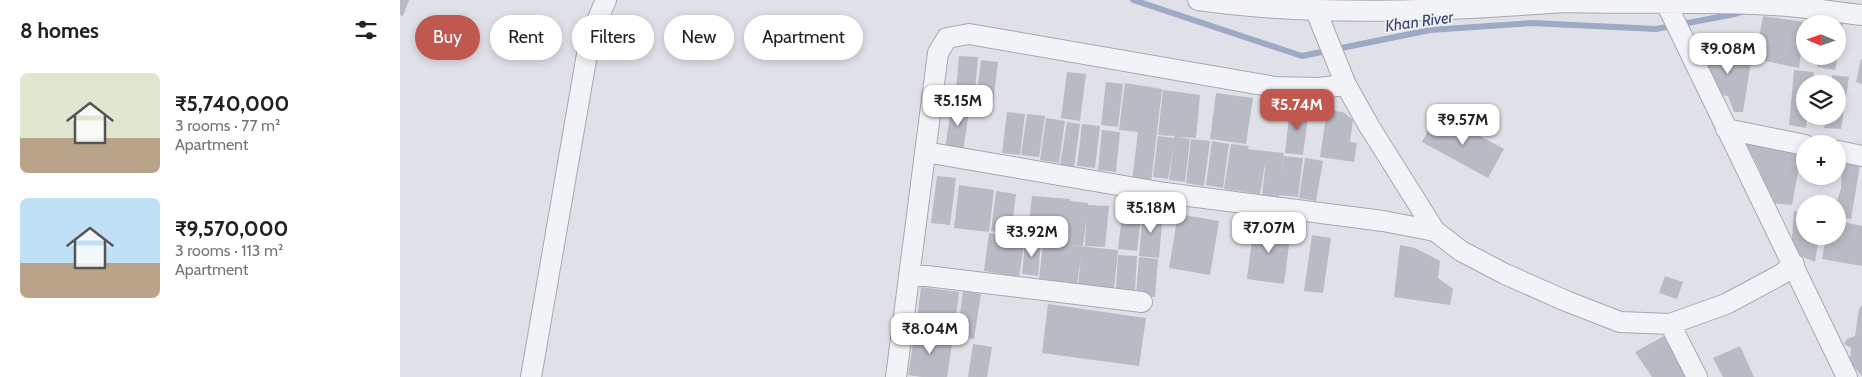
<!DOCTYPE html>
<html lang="en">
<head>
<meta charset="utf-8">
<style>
  :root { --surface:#fff; --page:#f6f6f6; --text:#222; --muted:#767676; --accent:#c15850 }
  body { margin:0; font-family:Cabin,sans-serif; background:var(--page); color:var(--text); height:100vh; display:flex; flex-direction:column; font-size:19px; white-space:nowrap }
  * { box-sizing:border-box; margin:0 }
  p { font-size:16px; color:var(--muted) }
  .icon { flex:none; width:28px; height:28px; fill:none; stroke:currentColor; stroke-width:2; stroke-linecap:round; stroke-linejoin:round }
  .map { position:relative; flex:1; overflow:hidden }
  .sheet { display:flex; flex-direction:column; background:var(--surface); width:400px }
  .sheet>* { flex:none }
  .guide { position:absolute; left:15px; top:15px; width:475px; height:45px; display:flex; gap:10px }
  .needle { width:32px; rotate:272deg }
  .controls { position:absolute; left:1396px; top:15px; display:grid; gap:10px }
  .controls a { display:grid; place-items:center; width:50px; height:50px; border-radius:50%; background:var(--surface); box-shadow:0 2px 8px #0003; font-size:25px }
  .price { position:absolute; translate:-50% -42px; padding:0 11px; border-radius:10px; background:#fff; color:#222; font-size:16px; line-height:32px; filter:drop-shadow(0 1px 2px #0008) }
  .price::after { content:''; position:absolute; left:50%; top:30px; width:15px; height:11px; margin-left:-8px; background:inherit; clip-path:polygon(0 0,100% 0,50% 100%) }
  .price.selected { background:var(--accent); color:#fff }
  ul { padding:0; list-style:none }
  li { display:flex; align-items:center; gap:15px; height:125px; padding:0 20px }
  li span { display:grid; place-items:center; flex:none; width:140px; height:100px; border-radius:8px; color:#555 }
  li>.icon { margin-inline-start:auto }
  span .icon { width:60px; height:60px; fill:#fffc; stroke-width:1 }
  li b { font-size:21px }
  h2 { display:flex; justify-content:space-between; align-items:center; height:60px; padding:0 20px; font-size:21px }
  .tag { padding:0 18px; border-radius:22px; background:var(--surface); box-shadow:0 2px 8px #0003; font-size:18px; line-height:45px }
  .tag.selected { background:var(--accent); color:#fff }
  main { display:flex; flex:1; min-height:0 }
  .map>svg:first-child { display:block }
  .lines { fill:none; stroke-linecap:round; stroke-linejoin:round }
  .stream { stroke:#9ea9c4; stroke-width:6 }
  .building { fill:#b8bac4 }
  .minor-casing { stroke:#a6a7b2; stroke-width:22 }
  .minor { stroke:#f2f3f6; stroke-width:20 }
  .labels { text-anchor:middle; stroke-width:4; stroke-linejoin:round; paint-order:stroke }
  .water-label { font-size:16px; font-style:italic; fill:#38456e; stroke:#eff1f5 }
</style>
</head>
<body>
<main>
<section class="sheet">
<h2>8 homes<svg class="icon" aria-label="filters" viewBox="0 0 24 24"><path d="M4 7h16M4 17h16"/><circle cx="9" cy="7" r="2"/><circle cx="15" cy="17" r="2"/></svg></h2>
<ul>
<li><span style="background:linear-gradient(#dfe7d0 65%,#b9a48a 0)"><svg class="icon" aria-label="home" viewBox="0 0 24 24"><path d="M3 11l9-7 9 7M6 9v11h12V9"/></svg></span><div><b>₹5,740,000</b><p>3 rooms · 77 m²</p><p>Apartment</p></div></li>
<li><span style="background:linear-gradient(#bfe0f5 65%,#b9a48a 0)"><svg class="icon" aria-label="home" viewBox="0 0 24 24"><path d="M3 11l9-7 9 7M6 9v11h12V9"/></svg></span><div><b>₹9,570,000</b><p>3 rooms · 113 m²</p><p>Apartment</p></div></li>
</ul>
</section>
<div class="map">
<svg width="1462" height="377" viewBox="0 0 1462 377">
  <rect width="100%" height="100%" fill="#e0e1e8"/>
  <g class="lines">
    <path class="stream" d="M733 0 902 56 1030 30 1132 23 1256 29 1335 14 1344 11"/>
  </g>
  <path class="building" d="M0 0H9L3 16 0 15Z
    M1363 16 1405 22 1399 68 1355 59Z
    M1427 20 1443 23 1439 51 1438 24H1426Z
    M1300 50 1352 55 1343 112H1334L1328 96 1313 94 1299 58Z
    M559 56 578 57 574 103 555 101Z
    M1419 56H1438L1435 70 1417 67Z
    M1461 59H1462V84L1456 82Z
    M581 60 598 62 592 111 575 109Z
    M1394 70 1414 72 1412 84H1405V116H1407L1406 128 1389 125Z
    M667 72 686 74 680 121 661 118Z
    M1432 75 1449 77 1441 129 1424 128 1426 116H1438V84H1431Z
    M706 82 723 84 718 127 701 125Z
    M725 83 762 89 751 183 732 181 738 132 719 130Z
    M763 90 800 95 796 138 778 137 790 139 785 182 769 180 774 144 768 179 753 177 758 136 774 138 775 136 758 135Z
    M816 93 853 98 846 144 810 139Z
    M552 102 570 105 563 152 545 149Z
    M890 107 909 109 903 155 885 153Z
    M927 110 943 112 953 120 950 142 957 143 954 162 920 157Z
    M607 112 625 114 620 155 602 153Z
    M1037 113 1104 149 1088 178 1022 142Z
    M627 114 645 116 639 157 621 155Z
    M646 118 665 121 659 163 640 160Z
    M667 122 680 124 674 167 660 165Z
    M682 124 700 126 695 168 677 166Z
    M702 130 720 132 716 172 698 170Z
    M791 139 810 141 804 186 786 183Z
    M812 141 829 144 823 188 806 185Z
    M1345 141 1402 150 1392 205 1369 203 1363 187 1360 171Z
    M831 144 849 146 848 149 884 153 881 177 884 156 903 158 898 197 879 195V197L862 196 866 159 860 194 824 189Z
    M905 158 923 161 916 201 899 198Z
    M1442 163 1460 165 1451 219 1438 217V204H1436L1441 189Z
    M537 176 556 178 550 225 531 223Z
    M559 185 594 190 589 232 554 228Z
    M596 191 616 194 611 234 591 231Z
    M632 196 670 199V201L688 203V205L709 206 705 247 685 246 686 221 683 246 668 245 718 250 714 289 678 285 681 257 677 284 639 279 643 243 663 246 665 243 627 240Z
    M723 207 742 209 737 251 718 249Z
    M743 211 763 213 759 258 739 256Z
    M1394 211 1405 213V236H1419L1415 262 1391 252Z
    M778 214 819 221 810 275 769 268Z
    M1438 221 1462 226V266L1422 259 1426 236H1438Z
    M854 224 891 229 884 284 847 279Z
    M589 233 625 238 619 277 584 271Z
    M912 235 931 238 923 293 904 291Z
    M625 241 641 242 638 276 622 274Z
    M1000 245 1015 248 1040 261 1038 278 1053 289 1050 305 994 297Z
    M718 255 737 256 735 291 716 290Z
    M739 257 758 259 755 297 736 295Z
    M1265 276 1283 282 1277 299 1259 293Z
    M521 287 559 292 554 333 516 328Z
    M563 291 581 294 574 339 557 337Z
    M648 304 746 318 739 366 642 353Z
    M1462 305V376L1450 362 1451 348 1444 344 1447 339 1455 336 1459 309Z
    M515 331 553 337 547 377H522L508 375Z
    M1266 335 1288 377H1252L1235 352Z
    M573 344 592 347 587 377H568Z
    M1340 346 1354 377H1323L1313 358Z"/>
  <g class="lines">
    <defs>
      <path id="minor" d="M798 0C919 17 1042 11 1164 2
        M1163 0 1164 2C1234 4 1304 1 1374 5 1404 7 1433 12 1462 15
        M1266 3 1447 377
        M946 85 969 126 1035 231
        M1326 129 1405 145
        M1438 151 1462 156
        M525 152 765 193 983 221 1035 231 1061 251 1105 274 1166 301 1220 322 1270 324 1326 304 1382 274 1394 264
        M510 274 742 302
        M1270 324 1297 377
        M131 377 190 37 206 0
        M496 377 538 53 547 38 569 34 875 87 918 88 946 85 916 11"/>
    </defs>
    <use href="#minor" class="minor-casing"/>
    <use href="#minor" class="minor"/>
  </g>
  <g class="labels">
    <g class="water-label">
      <text transform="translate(1019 21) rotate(-8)" y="6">Khan River</text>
    </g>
  </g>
</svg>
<div class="controls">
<a><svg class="needle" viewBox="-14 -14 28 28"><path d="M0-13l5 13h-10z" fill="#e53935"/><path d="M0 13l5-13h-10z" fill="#767676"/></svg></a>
<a><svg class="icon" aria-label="layers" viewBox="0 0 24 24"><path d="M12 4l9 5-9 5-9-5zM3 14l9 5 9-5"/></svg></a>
<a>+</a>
<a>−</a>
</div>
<b class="price" style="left:1328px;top:75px">₹9.08M</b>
<b class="price" style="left:558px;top:127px">₹5.15M</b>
<b class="price selected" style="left:897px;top:131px">₹5.74M</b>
<b class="price" style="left:1063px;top:146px">₹9.57M</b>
<b class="price" style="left:751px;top:234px">₹5.18M</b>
<b class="price" style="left:869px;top:254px">₹7.07M</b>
<b class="price" style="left:632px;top:258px">₹3.92M</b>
<b class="price" style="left:530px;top:355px">₹8.04M</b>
<div class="guide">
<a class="tag selected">Buy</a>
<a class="tag">Rent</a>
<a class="tag">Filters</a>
<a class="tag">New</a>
<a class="tag">Apartment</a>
</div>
</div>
</main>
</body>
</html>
